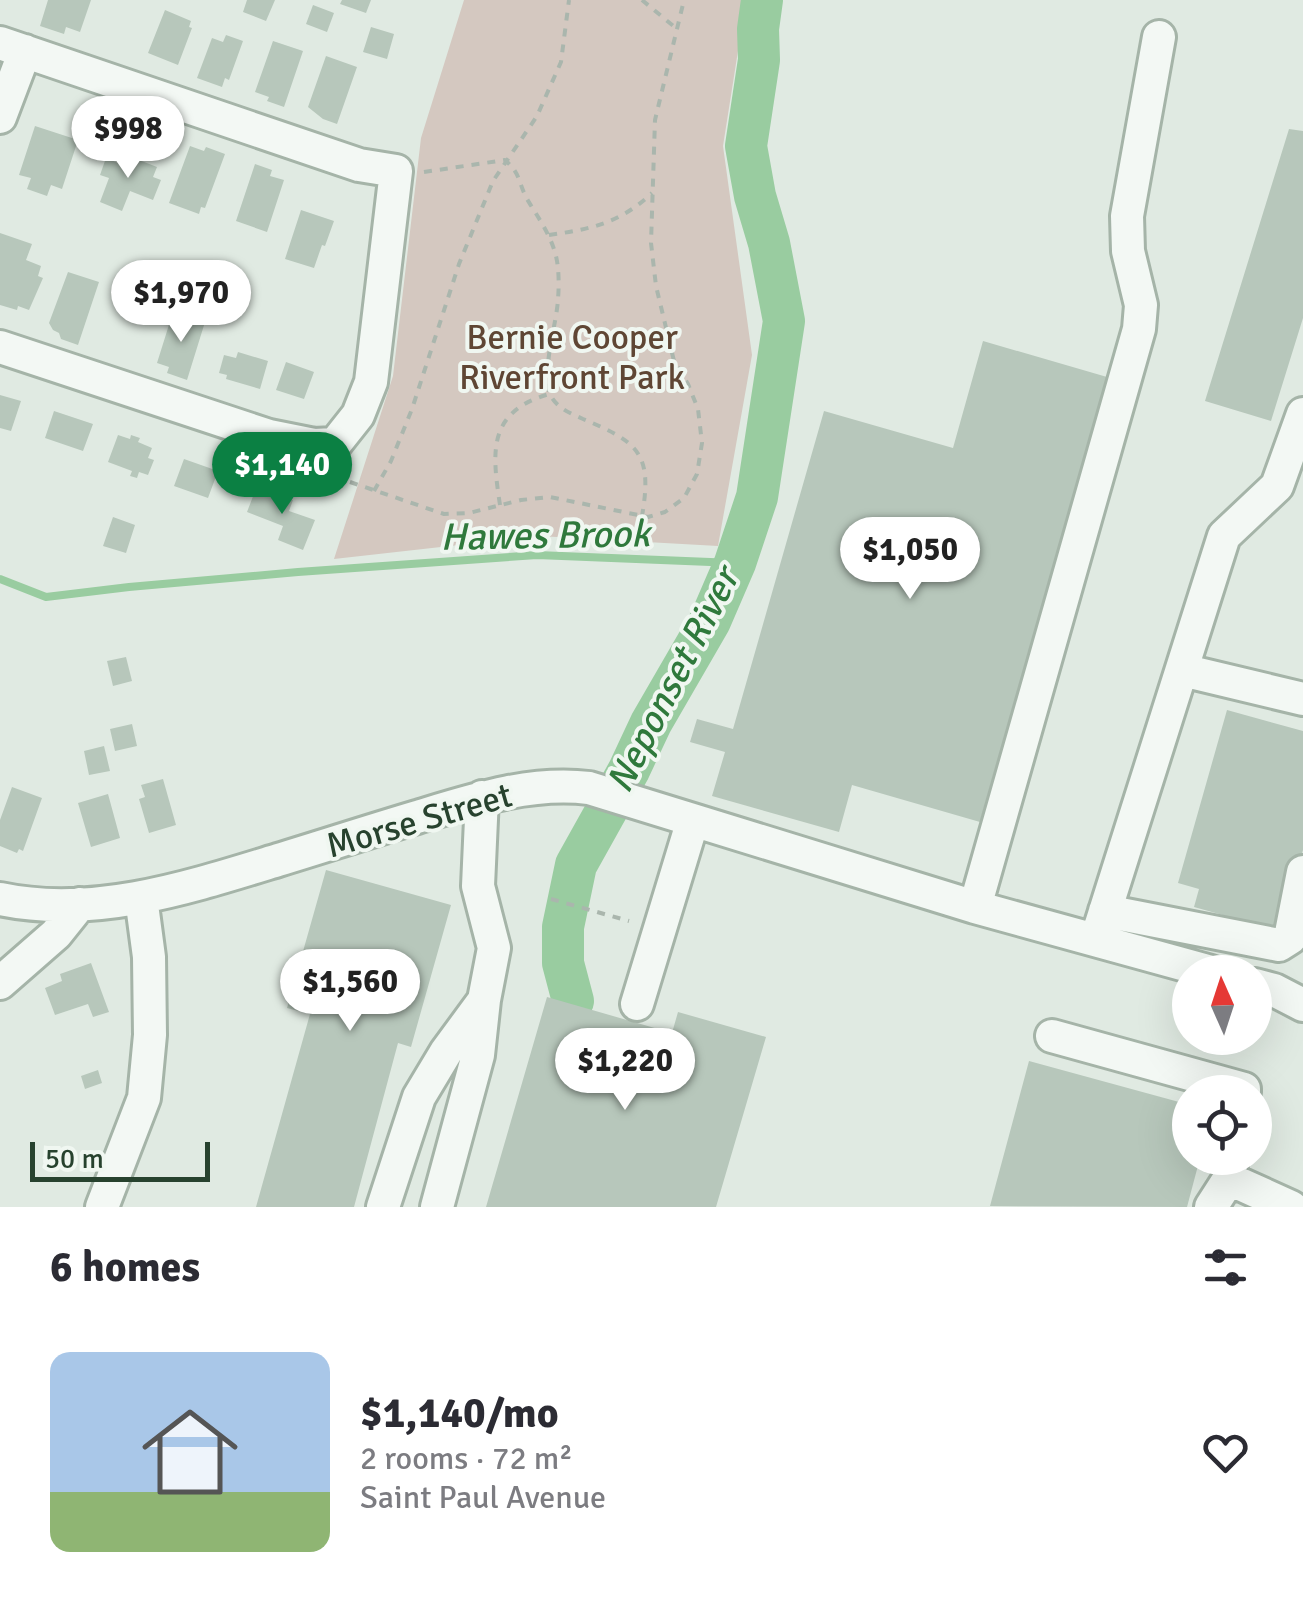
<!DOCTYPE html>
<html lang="en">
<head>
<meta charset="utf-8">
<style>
  :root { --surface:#fff; --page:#f7f7f7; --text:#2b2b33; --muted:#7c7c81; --accent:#0b8043 }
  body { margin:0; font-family:Signika,sans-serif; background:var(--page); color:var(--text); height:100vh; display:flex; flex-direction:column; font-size:38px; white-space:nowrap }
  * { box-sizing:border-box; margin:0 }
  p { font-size:32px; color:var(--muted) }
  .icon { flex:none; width:55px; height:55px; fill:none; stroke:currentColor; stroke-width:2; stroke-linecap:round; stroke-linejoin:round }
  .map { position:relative; height:1207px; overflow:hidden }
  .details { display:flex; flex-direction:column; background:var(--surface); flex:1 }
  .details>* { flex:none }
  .needle { width:65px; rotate:357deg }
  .controls { position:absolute; left:1172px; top:955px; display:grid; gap:20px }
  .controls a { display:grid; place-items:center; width:100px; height:100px; border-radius:50%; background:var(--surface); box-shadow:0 10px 40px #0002; font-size:50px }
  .scale { position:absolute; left:30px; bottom:25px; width:180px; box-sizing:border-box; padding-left:10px; border:5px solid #27422e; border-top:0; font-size:28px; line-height:35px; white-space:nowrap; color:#27422e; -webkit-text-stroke:8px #f0f7f1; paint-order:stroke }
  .price { position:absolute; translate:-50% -85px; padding:0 22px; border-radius:35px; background:#fff; color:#222; font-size:32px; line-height:65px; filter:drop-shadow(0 2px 5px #0008) }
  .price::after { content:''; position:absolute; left:50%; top:60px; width:30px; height:22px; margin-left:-15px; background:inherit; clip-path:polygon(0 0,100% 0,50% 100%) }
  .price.selected { background:var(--accent); color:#fff }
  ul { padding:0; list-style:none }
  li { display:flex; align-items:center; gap:30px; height:250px; padding:0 50px }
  li span { display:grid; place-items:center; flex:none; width:280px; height:200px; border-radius:20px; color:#555 }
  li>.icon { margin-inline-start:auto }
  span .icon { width:120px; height:120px; fill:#fffc; stroke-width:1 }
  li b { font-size:42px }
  h2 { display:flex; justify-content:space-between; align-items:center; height:120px; padding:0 50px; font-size:42px }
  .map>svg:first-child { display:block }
  .green { fill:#d4c8c0 }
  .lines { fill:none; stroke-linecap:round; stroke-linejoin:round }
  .stream { stroke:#99cca0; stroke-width:8 }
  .river { stroke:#99cca0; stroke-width:42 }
  .building { fill:#b7c7bb }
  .minor-casing { stroke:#a5b4a8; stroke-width:38 }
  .path { stroke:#aab6ad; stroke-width:4; stroke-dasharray:8 8; stroke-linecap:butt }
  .minor { stroke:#f3f8f4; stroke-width:32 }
  .labels { text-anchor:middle; stroke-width:8; stroke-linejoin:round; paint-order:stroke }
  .park-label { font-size:35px; fill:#5f4634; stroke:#f0f7f1 }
  .street-label { font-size:35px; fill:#27422e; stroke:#f0f7f1 }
  .water-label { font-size:38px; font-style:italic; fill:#2f793c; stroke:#f0f7f1 }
</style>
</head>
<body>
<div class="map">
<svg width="1303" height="1207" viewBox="0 0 1303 1207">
  <rect width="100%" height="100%" fill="#e0eae2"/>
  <path class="green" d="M464 0H746L723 146 752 355 718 546 539 536 334 559 393 376 421 138Z"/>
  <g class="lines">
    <path class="stream" d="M0 579 46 597 129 587 298 572 537 555 735 563"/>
    <path class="river" d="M573 1001 563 963V927L576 865 629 770 651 723 710 621 735 563 757 497 784 321 769 243 755 196 746 146 759 60 758 29 762 0"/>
  </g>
  <path class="building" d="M48 0H91L80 32 66 27 64 34 40 26Z
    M247 0H275L266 21 243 12Z
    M342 0H371L366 13 340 4Z
    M313 5 334 13 327 32 306 24Z
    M165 10 191 21 189 27 192 28 178 65 148 53Z
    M371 27 394 34 387 59 363 52Z
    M226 35 243 41 229 80 225 78 222 87 197 78 212 38 223 42Z
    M273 41 303 51 284 107 267 101 269 97 255 92Z
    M326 56 357 67 337 124 323 119 308 107Z
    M35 126 78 140 62 189 51 185 47 196 27 189 31 178 19 175Z
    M1289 129 1303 131V318L1271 421 1205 401Z
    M190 146 204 151 206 147 225 154 205 208 201 207 199 214 169 203Z
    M121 153 157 167 153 177 161 180 153 200 130 191 122 211 100 202 109 178 100 175 106 158 118 163Z
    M255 164 272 170 270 176 284 180 267 232 236 221Z
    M301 210 334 221 325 246 322 245 314 268 285 259Z
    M0 233 32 244 26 260 41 266 38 276 43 278 29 310 18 306 17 310 0 305Z
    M68 272 99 282 78 345 61 339 59 333 53 330 49 323Z
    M217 275 238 282 231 303 210 296Z
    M173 312 205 322 187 380 167 373 169 367 157 363Z
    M983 341 1107 377 980 822 852 785 839 832 712 796 725 752 690 742 697 719 733 729 824 411 953 448Z
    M238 352 268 361 260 389 226 379 227 375 219 373 224 355 236 358Z
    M286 362 314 372 304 399 276 390Z
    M0 395 21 401 11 431 0 428Z
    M54 411 93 424 83 451 45 438Z
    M118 435 130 439 131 435 140 438 138 442 152 448 148 458 154 460 148 475 139 472 137 478 130 476 132 471 108 462Z
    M184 459 218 471 208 498 174 486Z
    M257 486 293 500 289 511 315 520 303 550 278 540 283 526 247 512Z
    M113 517 135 525 126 553 103 546Z
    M126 657 132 681 113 686 107 661Z
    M1227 710 1303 731V850L1280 931 1194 907 1199 889 1178 883Z
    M132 724 137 746 115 751 110 729Z
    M104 746 110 771 89 775 84 751Z
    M163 779 176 825 149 833 139 799 145 797 141 785Z
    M12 787 42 798 23 851 19 849 17 853 0 846V820Z
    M108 794 120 838 91 847 78 803Z
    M326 870 451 905 411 1047 398 1043 354 1207H256L310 1014 287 1008Z
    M91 963 109 1012 93 1017 88 1004 55 1015 45 988 62 981 60 974Z
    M547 997 672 1033 678 1012 766 1037 716 1207H486Z
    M1029 1061 1190 1105V1158H1200L1187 1207 990 1206Z
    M98 1070 102 1083 85 1089 81 1076Z"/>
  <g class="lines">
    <defs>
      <path id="minor" d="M0 43 359 165 396 171 371 382 358 415 335 444 314 445 269 436 0 347
        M0 117 25 51
        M1182 670 1303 699
        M0 899C93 919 190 887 278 860 324 846 370 831 417 817 473 800 530 781 589 788L975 907 1211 972
        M975 907 1139 329 1141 305 1128 251 1127 216 1159 37
        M1105 911 1279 945 1290 938 1303 872
        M1096 940 1224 536 1277 486 1303 414
        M0 983 56 934 80 904
        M1255 985 1274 990 1303 1005
        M637 1004 693 820
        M1052 1036 1244 1089V1092
        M1232 1158 1229 1179 1291 1207
        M102 1207 144 1098 150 1035 149 957 141 897
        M383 1207 419 1097 446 1052 482 1003
        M437 1207 478 1055 484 1000 494 948 478 886 482 797
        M1211 1207 1229 1179"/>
    </defs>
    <use href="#minor" class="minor-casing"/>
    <path class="path" d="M642 0 677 29
      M424 172 505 160C521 174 518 182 527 199 539 219 553 238 557 261 559 273 559 287 558 299 557 324 539 377 552 398 559 409 572 414 583 419 638 442 653 453 642 516
      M549 235C592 229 620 223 652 193
      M350 482 444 514 469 513 521 500 550 497 648 517 665 512 684 498 697 474 702 443 698 409 688 384 674 361 656 286 651 243 655 120 684 0
      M374 491 391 461 412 409 459 264 493 181 537 116 561 62 569 0
      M500 505C492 452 487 412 549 394
      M551 899 629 921"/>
    <use href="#minor" class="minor"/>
  </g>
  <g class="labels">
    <g class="park-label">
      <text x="572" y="349">Bernie Cooper<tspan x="572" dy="40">Riverfront Park</tspan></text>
    </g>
    <g class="street-label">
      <text transform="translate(419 820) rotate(-16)" y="12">Morse Street</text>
    </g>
    <g class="water-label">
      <text transform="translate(545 535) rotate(-1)" y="13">Hawes Brook</text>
      <text transform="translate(672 680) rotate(-63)" y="13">Neponset River</text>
    </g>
  </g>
</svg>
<div class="controls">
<a><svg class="needle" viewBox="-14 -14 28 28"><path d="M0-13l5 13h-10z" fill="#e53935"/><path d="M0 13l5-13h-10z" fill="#7c7c81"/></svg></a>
<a><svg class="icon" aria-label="locate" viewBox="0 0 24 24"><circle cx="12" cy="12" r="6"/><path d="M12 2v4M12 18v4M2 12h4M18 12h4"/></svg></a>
</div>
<div class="scale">50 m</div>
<b class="price" style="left:128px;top:181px">$998</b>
<b class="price" style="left:181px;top:345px">$1,970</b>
<b class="price selected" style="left:282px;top:517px">$1,140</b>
<b class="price" style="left:910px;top:602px">$1,050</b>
<b class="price" style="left:350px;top:1034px">$1,560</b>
<b class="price" style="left:625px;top:1113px">$1,220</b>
</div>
<section class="details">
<h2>6 homes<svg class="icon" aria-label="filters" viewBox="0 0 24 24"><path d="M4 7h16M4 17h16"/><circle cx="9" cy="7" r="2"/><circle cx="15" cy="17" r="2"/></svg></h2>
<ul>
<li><span style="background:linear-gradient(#a9c7e8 70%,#8fb573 0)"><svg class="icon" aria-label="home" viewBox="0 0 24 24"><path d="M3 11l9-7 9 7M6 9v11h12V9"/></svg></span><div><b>$1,140/mo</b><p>2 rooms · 72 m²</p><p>Saint Paul Avenue</p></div><svg class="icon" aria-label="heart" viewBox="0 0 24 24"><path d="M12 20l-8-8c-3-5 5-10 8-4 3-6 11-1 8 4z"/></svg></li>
</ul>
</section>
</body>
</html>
